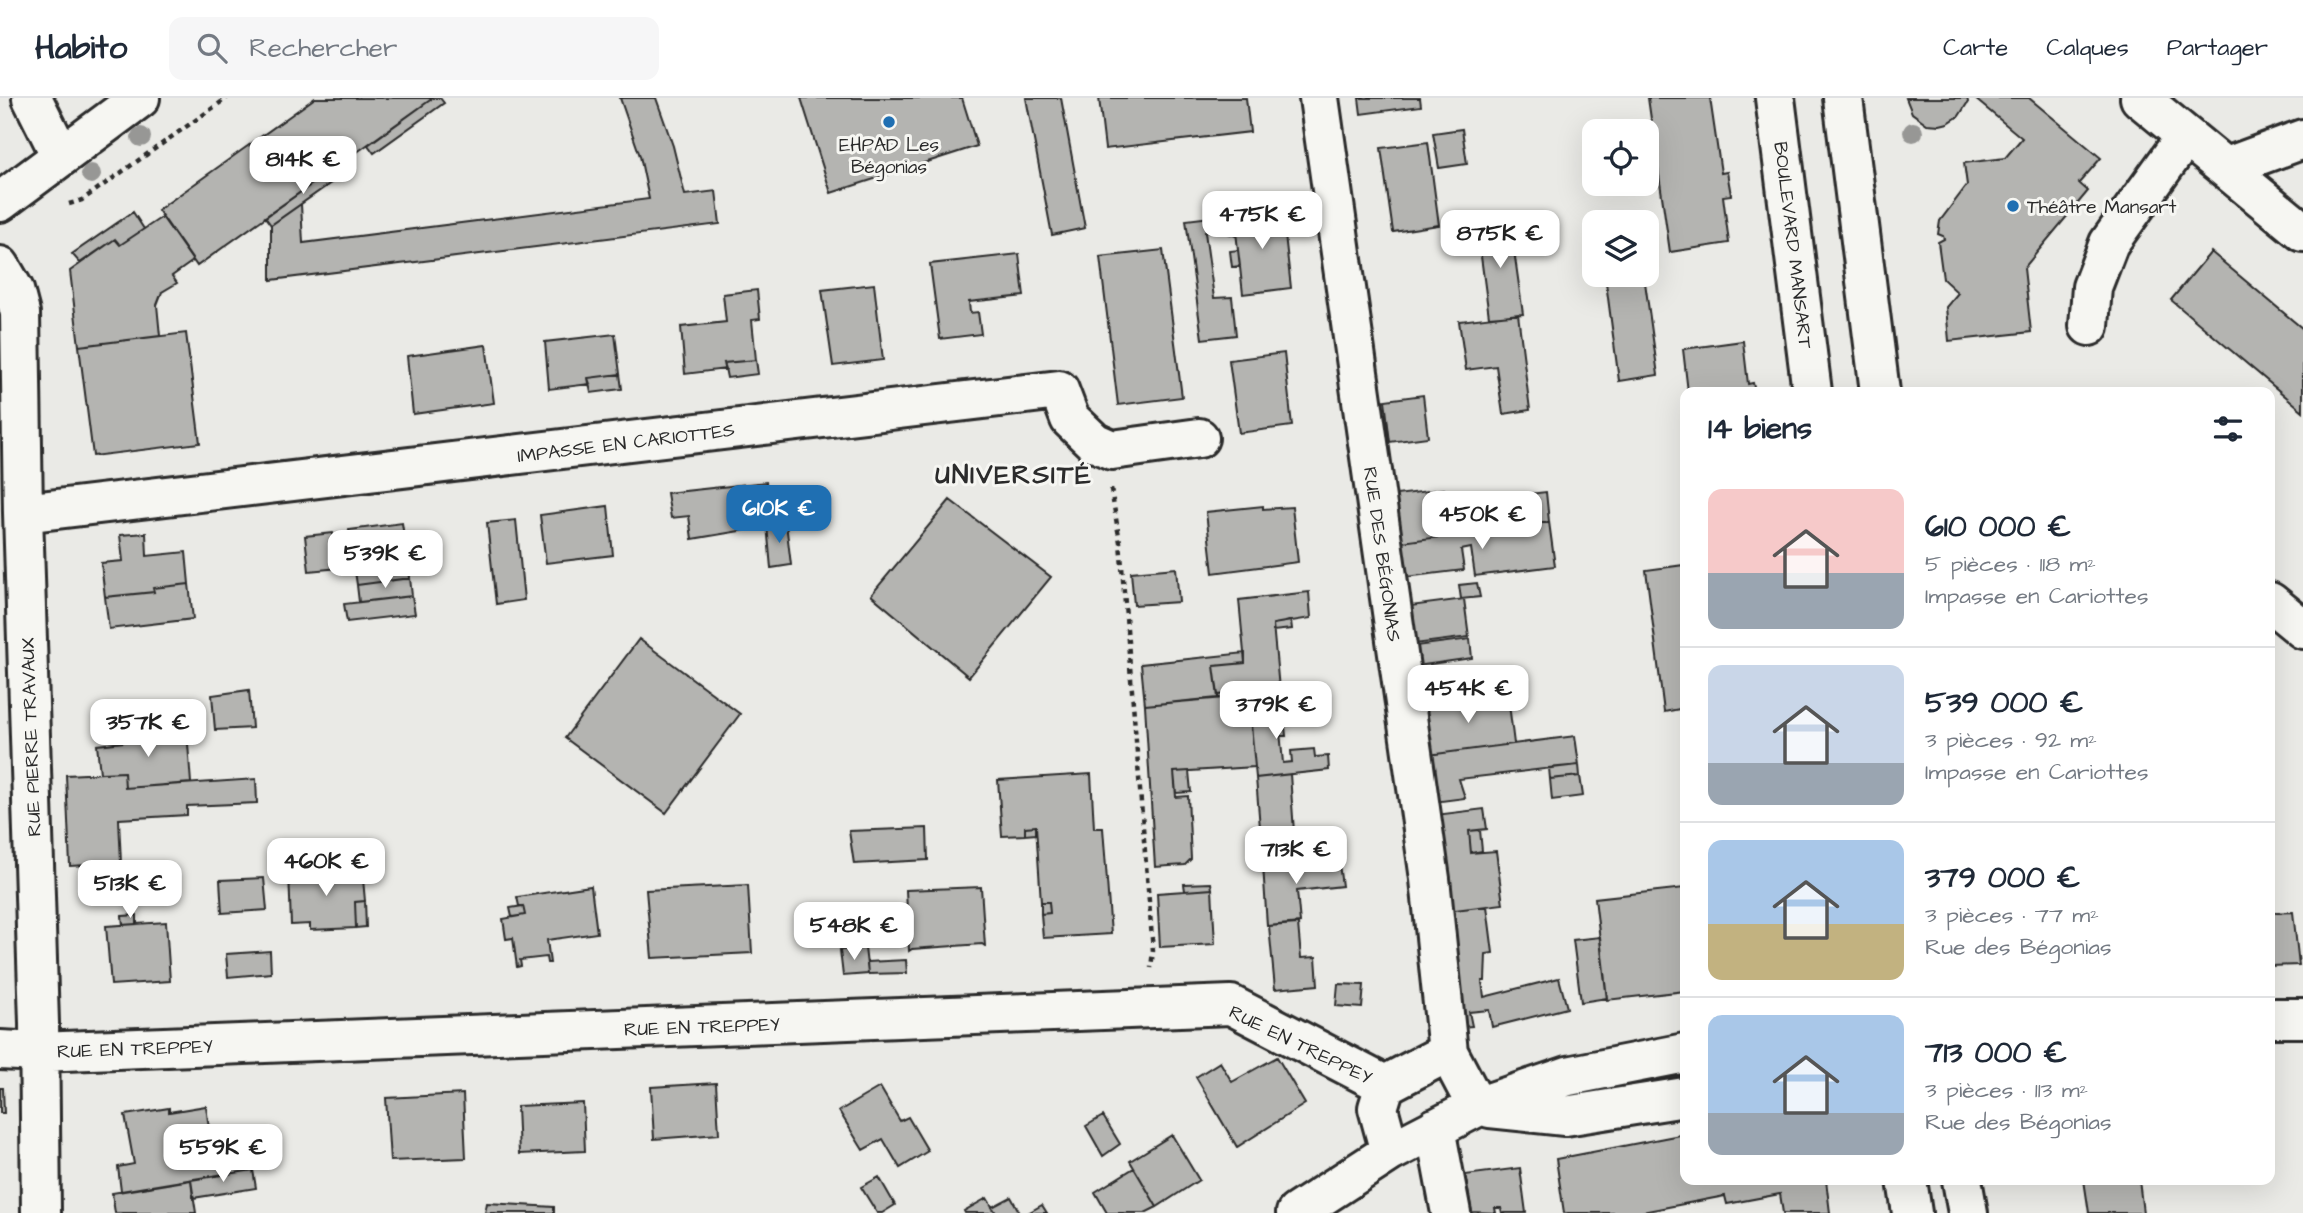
<!DOCTYPE html>
<html lang="fr">
<head>
<meta charset="utf-8">
<style>
  :root { --surface:#fff; --page:#f6f6f7; --text:#1f2937; --muted:#747a83; --line:#e0e1e3; --accent:#1f6fb2 }
  body { margin:0; font-family:"Architects Daughter",sans-serif; background:var(--page); color:var(--text); height:100vh; display:flex; flex-direction:column; font-size:26px; white-space:nowrap }
  * { box-sizing:border-box; margin:0 }
  p { font-size:23px; color:var(--muted) }
  .icon { flex:none; width:38px; height:38px; fill:none; stroke:currentColor; stroke-width:2; stroke-linecap:round; stroke-linejoin:round }
  .map { position:relative; flex:1; overflow:hidden }
  .panel { position:absolute; left:1680px; top:289px; width:595px; height:798px; display:flex; flex-direction:column; background:var(--surface); border-radius:14px; box-shadow:0 7px 28px #0002 }
  .panel>* { flex:none }
  .fabs { position:absolute; left:1582px; top:21px; display:grid; gap:14px }
  .fabs a { display:grid; place-items:center; width:77px; height:77px; border-radius:14px; background:var(--surface); box-shadow:0 7px 28px #0002; font-size:35px }
  .price { position:absolute; translate:-50% -60px; padding:0 16px; border-radius:14px; background:#fff; color:#222; font-size:23px; line-height:46px; filter:drop-shadow(0 2px 4px #0008) }
  .price::after { content:''; position:absolute; left:50%; top:42px; width:21px; height:16px; margin-left:-10px; background:inherit; clip-path:polygon(0 0,100% 0,50% 100%) }
  .price.active { background:var(--accent); color:#fff }
  ul { padding:0; list-style:none }
  li { display:flex; align-items:center; gap:21px; height:175px; padding:0 28px }
  li+li { border-top:2px solid var(--line) }
  li span { display:grid; place-items:center; flex:none; width:196px; height:140px; border-radius:14px; color:#555 }
  li>.icon { margin-inline-start:auto }
  span .icon { width:84px; height:84px; fill:#fffc; stroke-width:1 }
  li b { font-size:30px }
  h2 { display:flex; justify-content:space-between; align-items:center; height:84px; padding:0 28px; font-size:30px }
  header { display:flex; align-items:center; gap:42px; box-sizing:border-box; height:98px; padding:0 35px; background:var(--surface); border-bottom:2px solid var(--line) }
  header strong { font-size:33px }
  nav { display:flex; gap:38px; margin-inline-start:auto; font-size:24px }
  .search { width:490px; height:63px; background:var(--page); display:flex; align-items:center; gap:18px; box-sizing:border-box; padding:0 24px; border-radius:14px; color:var(--muted); font-size:26px }
  .map>svg:first-child { display:block }
  .building { fill:#b4b4b1; stroke:#2b2b2b; stroke-width:2 }
  .lines { fill:none; stroke-linecap:round; stroke-linejoin:round }
  .minor-casing { stroke:#2b2b2b; stroke-width:44 }
  .major-casing { stroke:#2b2b2b; stroke-width:44 }
  .path { stroke:#2b2b2b; stroke-width:4.5; stroke-dasharray:5 5; stroke-linecap:butt }
  .minor { stroke:#f6f6f2; stroke-width:38 }
  .major { stroke:#f6f6f2; stroke-width:38 }
  .tree { fill:#979795 }
  .poi-dot { fill:#1f6fb2; stroke:#f6f6f2; stroke-width:2.5 }
  .labels { text-anchor:middle; stroke-width:6; stroke-linejoin:round; paint-order:stroke }
  .poi-label { font-size:19px; fill:#2b2b2b; stroke:#f6f6f2 }
  .street-label { font-size:19px; fill:#2b2b2b; stroke:#f6f6f2 }
  .district-label { font-size:26px; font-weight:bold; letter-spacing:2px; fill:#2b2b2b; stroke:#f6f6f2 }
</style>
</head>
<body>
<header>
<strong>Habito</strong>
<div class="search"><svg class="icon" aria-label="search" viewBox="0 0 24 24"><circle cx="10" cy="10" r="6"/><path d="M15 15l6 6"/></svg>Rechercher</div>
<nav><a>Carte</a><a>Calques</a><a>Partager</a></nav>
</header>
<div class="map">
<svg width="2303" height="1115" viewBox="0 0 2303 1115">
  <rect width="100%" height="100%" fill="#eaeae6"/>
  <filter id="ink" filterUnits="userSpaceOnUse"><feTurbulence type="fractalNoise" baseFrequency=".0143" numOctaves="2"/><feDisplacementMap in="SourceGraphic" scale="14" xChannelSelector="R" yChannelSelector="G"/><feConvolveMatrix kernelMatrix="1 2 1 2 8 2 1 2 1" color-interpolation-filters="sRGB"/></filter>
  <g filter="url(#ink)">
    <path class="building" d="M315 0H433L197 168 158 112Z
      M433 0H440L444 5 374 55 368 47Z
      M620 0H656L673 48 685 97 716 93 720 126 271 182V127L301 106 303 145 649 101 640 58Z
      M801 0H962L977 48 831 95Z
      M1026 0H1061L1085 130 1052 137Z
      M1099 0H1246L1250 34 1105 51Z
      M1359 0H1420L1421 8 1361 16Z
      M1648 0H1710L1721 75 1727 74 1731 97 1723 98 1729 145 1670 154Z
      M1906 0H1967L1968 4 1959 18 1948 25 1940 27 1927 26 1912 15Z
      M1974 0H2029L2101 60 2079 85 2088 93 2024 170 2031 234 1949 243 1946 209 1958 195 1943 181 1938 144 1944 141 1943 138 1938 136 1940 123 1967 87 1964 65 2005 60 2022 40Z
      M1462 31 1467 66 1439 70 1433 35Z
      M1428 44 1439 127 1393 134 1381 50Z
      M335 70 342 77 271 127 265 119Z
      M1282 110 1291 190 1243 196 1234 116Z
      M133 114 144 131 120 147 115 141 80 165 72 156Z
      M1218 118 1219 132 1205 134 1214 200 1232 199 1236 237 1202 241 1186 122Z
      M162 119 193 163 172 178 177 185 162 194 157 207 160 238 79 248 70 173 115 141 120 147Z
      M1542 122 1544 139 1525 142 1524 136 1516 137 1514 125Z
      M1218 123 1235 128 1236 138 1219 132Z
      M1510 124 1523 216 1489 219 1477 128Z
      M1163 152 1182 299 1118 307 1100 159Z
      M1238 152 1240 168 1232 169 1230 153Z
      M2211 154 2303 231V313L2171 202Z
      M1019 156 1024 198 969 204 970 215 978 214 981 236 940 241 930 166Z
      M1605 177H1644L1658 277 1619 283Z
      M874 186 883 262 833 268 822 192Z
      M757 192 760 221 752 222 756 262 724 265 726 271 685 276 681 229 726 224 723 196Z
      M1518 216 1530 312 1503 316 1496 268 1466 272 1459 223Z
      M186 235 200 345 93 358 79 248Z
      M615 236 620 276 588 280 590 286 549 291 545 244Z
      M1743 243 1748 286 1753 285 1755 294H1688L1683 251Z
      M486 247 494 305 413 316 407 258Z
      M1284 255 1292 328 1239 335 1229 262Z
      M756 262 758 276 727 280 724 265Z
      M620 276 622 291 591 295 588 280Z
      M1423 297 1428 339 1390 344 1385 302Z
      M766 384 769 408 744 411 746 432 692 441 689 418 671 420 667 395Z
      M1444 391 1446 407 1479 403 1484 433 1402 444 1396 397Z
      M1546 394 1549 424 1506 430 1502 399Z
      M950 402 1051 479 969 579 871 497Z
      M608 408 613 457 546 465 540 417Z
      M1263 408V411L1292 409 1298 464 1213 475 1206 414Z
      M516 422 524 502 496 506 487 425Z
      M1549 424 1555 468 1475 478 1471 450 1461 452 1464 472 1406 479 1402 444Z
      M402 425 410 480 357 487 349 432Z
      M786 425 791 467 771 470 767 427Z
      M146 435 147 458 186 454 189 486 153 490 154 494 105 499 101 465 123 463 120 437Z
      M333 435 339 470 309 473 305 438Z
      M1684 467 1685 610 1664 614 1646 472Z
      M1176 470 1179 504 1134 507 1131 474Z
      M410 480 412 498 359 504 357 487Z
      M1477 485 1480 499 1461 501 1459 487Z
      M189 486 193 521 109 531 105 499 154 494 153 490Z
      M1309 494 1311 520 1273 526 1279 591 1218 597 1214 568 1245 565 1239 502Z
      M412 498 415 516 347 524 344 506Z
      M1464 501 1469 539 1415 546 1410 508Z
      M1291 523 1292 531 1273 533V526Z
      M639 541 740 616 666 715 565 640Z
      M1470 541 1472 560 1417 568 1415 548Z
      M1245 555V565L1214 568 1218 600 1145 607 1141 566Z
      M1304 588 1306 597 1281 600 1279 591Z
      M1276 591 1283 665 1292 664 1291 653 1314 651 1315 659 1328 658 1329 672 1256 680 1248 594Z
      M249 592 252 630 215 632 212 597Z
      M1248 594V598L1218 600V597Z
      M1248 598 1255 669 1174 674 1176 699 1188 698 1191 761 1185 767 1155 769 1145 607Z
      M1508 598 1514 646 1428 657 1422 608Z
      M1284 619 1286 638H1280L1278 620Z
      M187 633 191 685 125 690 124 674 100 675 97 647 123 644V637Z
      M1575 638 1579 667 1459 681 1465 700 1434 704 1428 657Z
      M1579 667 1580 678 1550 681 1549 670Z
      M1189 673 1191 694 1176 695 1174 674Z
      M124 674 125 690 256 681 257 705 187 708V717L119 721 121 765 70 768 66 677Z
      M1091 676 1094 730H1103L1111 836 1043 840 1041 816 1050 815 1049 804H1041L1036 728 1025 729V737L1002 738 998 682Z
      M1290 676 1296 763 1263 767 1256 680Z
      M1580 678 1583 698 1552 702 1550 681Z
      M1484 711 1487 731 1469 733 1471 755 1496 753 1503 806 1447 813 1435 717Z
      M1036 728V736L1025 737V729Z
      M927 730 928 762 854 766 849 733Z
      M1480 732 1482 753 1471 755 1469 733Z
      M1338 759 1342 788 1297 793 1300 825 1267 828 1263 767Z
      M362 770 365 803 355 804 356 830 310 832V826L291 827 289 774Z
      M264 780 267 812 222 815 220 782Z
      M1211 785 1212 791 1185 793 1184 786Z
      M748 787 752 855 652 860 646 792Z
      M591 788 597 835 547 842 550 865H547L546 859 520 862 521 868 517 869 513 840 506 841 503 821 525 817 523 808H519L517 799Z
      M981 789 985 848 982 846 912 851 909 853 906 792Z
      M1684 790 1685 893 1607 902 1595 800Z
      M1212 791 1215 846 1160 849 1157 795Z
      M365 803 366 829 356 830 355 804Z
      M1041 804H1049L1050 815 1041 816Z
      M523 808 525 817 512 819 510 810Z
      M1487 808 1493 855 1486 856 1485 883H1482L1484 899 1559 880 1567 910 1492 929 1489 912 1469 914 1472 928 1461 929 1447 813Z
      M2293 814 2299 867 2270 868V815Z
      M137 817V826L123 827 122 818Z
      M166 824 170 883 111 887 106 828Z
      M1298 826 1301 860 1316 859 1318 887 1275 891 1269 828Z
      M1600 839 1607 900 1581 904 1573 842Z
      M865 850 868 876 843 878 840 852Z
      M270 853 271 875 228 879 226 856Z
      M906 862 907 875 868 876 867 864Z
      M1338 886 1364 887 1362 910 1336 908Z
      M1277 959 1305 1006 1237 1049 1196 979 1220 964 1232 984Z
      M716 985 719 1036 654 1041 651 989Z
      M880 989 900 1023 908 1019 928 1053 900 1070 883 1041 863 1052 839 1013Z
      M0 990H3L4 1015H0Z
      M463 996 466 1060 390 1063 386 1000Z
      M583 1005 585 1053 519 1056 517 1008Z
      M206 1008 212 1053 183 1059 184 1068 222 1063 224 1076 121 1093 118 1069 134 1066 125 1017 169 1010V1014Z
      M1103 1018 1120 1046 1103 1058 1086 1028Z
      M1685 1036V1082H1826L1830 1115H1783L1780 1096 1727 1106 1725 1098 1637 1115H1564L1556 1061Z
      M1172 1037 1199 1082 1157 1109 1130 1063Z
      M1134 1070 1157 1109 1145 1115H1107L1095 1094Z
      M1520 1070 1526 1115H1502L1501 1110H1495L1496 1115 1472 1114 1465 1077Z
      M253 1072 256 1090 193 1100 191 1082Z
      M879 1079 895 1107 882 1115H877L861 1089Z
      M191 1082 196 1115H115L112 1095Z
      M2084 1082H2139L2143 1115H2089Z
      M1011 1099 1020 1115H996L992 1109Z
      M987 1100 996 1115H965L964 1113Z
      M487 1105 554 1109V1115H485Z
      M1042 1107 1047 1115H1028Z"/>
    <g class="lines">
      <defs>
        <path id="minor" d="M32 0 61 58
          M1319 0 1430 781 1448 954
          M2140 0 2303 134
          M2227 69 2303 41
          M0 168 14 192 20 215 23 415 39 925 41 1115
          M2089 228 2092 189 2109 145 2186 38
          M23 415 1059 292 1070 321 1094 344 1112 352 1199 340
          M2270 504 2303 531
          M2270 920H2303
          M0 952 39 954 1231 907 1385 987
          M1490 1010 1565 1018 1685 999
          M1435 1030 1451 1115
          M1390 1054 1378 1010 1385 987 1448 954 1477 1009
          M1296 1115 1390 1054 1477 1009 1568 978 1685 955"/>
        <path id="major" d="M1775 0 1812 294
          M1843 0 1880 294
          M0 104 140 0
          M1907 1082 1912 1115
          M1962 1082 1968 1115"/>
      </defs>
      <use href="#minor" class="minor-casing"/>
      <use href="#major" class="major-casing"/>
      <path class="path" d="M69 106 82 102 227 0
        M1111 391 1120 444 1153 853 1151 870"/>
      <use href="#minor" class="minor"/>
      <use href="#major" class="major"/>
    </g>
    <g class="tree">
      <circle cx="1913" cy="34" r="10"/>
      <circle cx="141" cy="39" r="10"/>
      <circle cx="91" cy="76" r="10"/>
    </g>
  </g>
  <g class="poi-dot">
    <circle cx="889" cy="24" r="7"/>
    <circle cx="2013" cy="108" r="7"/>
  </g>
  <g class="labels">
    <g class="poi-label">
      <text x="889" y="53">EHPAD Les<tspan x="889" dy="22">Bégonias</tspan></text>
      <text x="2027" y="115" text-anchor="start">Théâtre Mansart</text>
    </g>
    <g class="street-label">
      <text transform="translate(1794 147) rotate(83)" y="7">BOULEVARD MANSART</text>
      <text transform="translate(626 344) rotate(-7)" y="7">IMPASSE EN CARIOTTES</text>
      <text transform="translate(1383 456) rotate(82)" y="7">RUE DES BÉGONIAS</text>
      <text transform="translate(30 639) rotate(-92)" y="7">RUE PIERRE TRAVAUX</text>
      <text transform="translate(702 928) rotate(-2)" y="7">RUE EN TREPPEY</text>
      <text transform="translate(1301 946) rotate(26)" y="7">RUE EN TREPPEY</text>
      <text transform="translate(135 950) rotate(-2)" y="7">RUE EN TREPPEY</text>
    </g>
    <g class="district-label">
      <text x="1014" y="385">UNIVERSITÉ</text>
    </g>
  </g>
</svg>
<div class="fabs">
<a><svg class="icon" aria-label="locate" viewBox="0 0 24 24"><circle cx="12" cy="12" r="6"/><path d="M12 2v4M12 18v4M2 12h4M18 12h4"/></svg></a>
<a><svg class="icon" aria-label="layers" viewBox="0 0 24 24"><path d="M12 4l9 5-9 5-9-5zM3 14l9 5 9-5"/></svg></a>
</div>
<b class="price" style="left:303px;top:98px">814K €</b>
<b class="price" style="left:1262px;top:153px">475K €</b>
<b class="price" style="left:1500px;top:172px">875K €</b>
<b class="price active" style="left:779px;top:447px">610K €</b>
<b class="price" style="left:1482px;top:453px">450K €</b>
<b class="price" style="left:385px;top:492px">539K €</b>
<b class="price" style="left:1468px;top:627px">454K €</b>
<b class="price" style="left:1276px;top:643px">379K €</b>
<b class="price" style="left:148px;top:661px">357K €</b>
<b class="price" style="left:1296px;top:788px">713K €</b>
<b class="price" style="left:326px;top:800px">460K €</b>
<b class="price" style="left:130px;top:822px">513K €</b>
<b class="price" style="left:854px;top:864px">548K €</b>
<b class="price" style="left:223px;top:1086px">559K €</b>
<section class="panel">
<h2>14 biens<svg class="icon" aria-label="filters" viewBox="0 0 24 24"><path d="M4 7h16M4 17h16"/><circle cx="9" cy="7" r="2"/><circle cx="15" cy="17" r="2"/></svg></h2>
<ul>
<li><span style="background:linear-gradient(#f6c9c9 60%,#9aa5b1 0)"><svg class="icon" aria-label="home" viewBox="0 0 24 24"><path d="M3 11l9-7 9 7M6 9v11h12V9"/></svg></span><div><b>610 000 €</b><p>5 pièces · 118 m²</p><p>Impasse en Cariottes</p></div></li>
<li><span style="background:linear-gradient(#c9d6e8 70%,#9aa5b1 0)"><svg class="icon" aria-label="home" viewBox="0 0 24 24"><path d="M3 11l9-7 9 7M6 9v11h12V9"/></svg></span><div><b>539 000 €</b><p>3 pièces · 92 m²</p><p>Impasse en Cariottes</p></div></li>
<li><span style="background:linear-gradient(#a9c7e8 60%,#c2b280 0)"><svg class="icon" aria-label="home" viewBox="0 0 24 24"><path d="M3 11l9-7 9 7M6 9v11h12V9"/></svg></span><div><b>379 000 €</b><p>3 pièces · 77 m²</p><p>Rue des Bégonias</p></div></li>
<li><span style="background:linear-gradient(#a9c7e8 70%,#9aa5b1 0)"><svg class="icon" aria-label="home" viewBox="0 0 24 24"><path d="M3 11l9-7 9 7M6 9v11h12V9"/></svg></span><div><b>713 000 €</b><p>3 pièces · 113 m²</p><p>Rue des Bégonias</p></div></li>
</ul>
</section>
</div>
</body>
</html>
